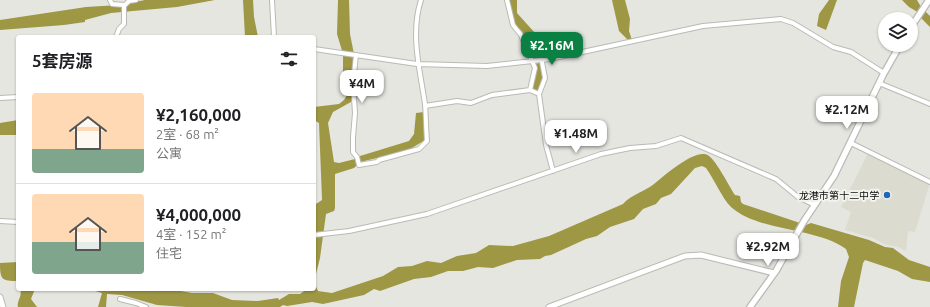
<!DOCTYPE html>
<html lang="zh">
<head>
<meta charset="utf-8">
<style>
  :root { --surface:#fff; --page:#f2f2f2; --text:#202124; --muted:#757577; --line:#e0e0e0; --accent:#0b8043 }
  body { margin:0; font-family:Ubuntu,"Noto Sans SC",sans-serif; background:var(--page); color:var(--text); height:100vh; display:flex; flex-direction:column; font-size:15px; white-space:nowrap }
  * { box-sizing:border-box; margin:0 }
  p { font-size:13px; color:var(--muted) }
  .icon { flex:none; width:22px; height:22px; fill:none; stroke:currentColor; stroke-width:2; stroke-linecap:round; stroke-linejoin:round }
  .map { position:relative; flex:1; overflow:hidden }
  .details { position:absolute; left:16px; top:35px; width:300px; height:256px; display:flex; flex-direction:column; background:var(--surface); border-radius:4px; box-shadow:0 1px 3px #0004 }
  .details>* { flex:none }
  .fabs { position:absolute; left:878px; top:12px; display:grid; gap:8px }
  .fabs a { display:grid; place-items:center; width:40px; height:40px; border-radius:50%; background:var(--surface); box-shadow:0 1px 3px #0004; font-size:20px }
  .price { position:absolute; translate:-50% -34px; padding:0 9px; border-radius:8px; background:#fff; color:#222; font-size:13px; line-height:26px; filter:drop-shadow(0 1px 2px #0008) }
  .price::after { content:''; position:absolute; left:50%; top:24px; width:12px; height:9px; margin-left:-6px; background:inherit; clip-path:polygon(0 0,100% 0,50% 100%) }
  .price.active { background:var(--accent); color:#fff }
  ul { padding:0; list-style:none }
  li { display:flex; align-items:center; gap:12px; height:100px; padding:0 16px }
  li+li { border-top:1px solid var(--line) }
  li span { display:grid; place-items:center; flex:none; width:112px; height:80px; border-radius:4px; color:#555 }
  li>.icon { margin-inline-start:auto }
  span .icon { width:48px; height:48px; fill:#fffc; stroke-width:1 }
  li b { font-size:17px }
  h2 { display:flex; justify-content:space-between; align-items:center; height:48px; padding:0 16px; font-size:17px }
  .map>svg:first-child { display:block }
  .built { fill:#dbdbcf }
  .water { fill:#9e9744 }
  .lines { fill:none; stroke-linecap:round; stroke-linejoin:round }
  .minor-casing { stroke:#babab5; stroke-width:6 }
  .tertiary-casing { stroke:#babab5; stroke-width:7 }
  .secondary-casing { stroke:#babab5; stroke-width:8 }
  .minor { stroke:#fff; stroke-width:4 }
  .tertiary { stroke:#fff; stroke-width:5 }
  .secondary { stroke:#fff; stroke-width:5.5 }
  .poi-dot { fill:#2067b7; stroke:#f3f3ee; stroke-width:1.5 }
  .labels { text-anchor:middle; stroke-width:4; stroke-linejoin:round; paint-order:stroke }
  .poi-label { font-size:10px; fill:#0d0d0c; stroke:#f3f3ee; text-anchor:end }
</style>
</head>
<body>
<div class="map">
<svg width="930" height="307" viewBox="0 0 930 307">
  <rect width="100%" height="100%" fill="#e6e6e1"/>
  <path class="built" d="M868 153 930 183 915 232 908 231 906 251 898 247 884 244 873 238 845 230 851 212 841 207Z"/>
  <path class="water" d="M145 0H215L177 7 111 13 85 20V22L64 25 0 30V20L86 7 119 5Z
    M243 0H253L254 17 258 37H245Z
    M338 0H349L350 34 355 59 352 76 353 98 351 102 333 112 328 123 334 162 339 163 359 158 360 156 409 141 414 134 416 113 424 112 425 140 407 151 360 162 354 168 335 174V208L334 211 326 214 320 258 314 282 318 291 332 293 383 276 398 267 412 266 427 261 441 263 457 256 476 253 489 245 513 246 549 236 623 204C632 194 644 192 654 184 663 177 697 146 709 156 717 162 729 186 735 195L740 196 741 202 743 204 806 225 811 223 869 240 885 247 893 248 909 260 930 267V282L912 279 898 271 865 260 863 263 854 307H838L841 281 849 257 846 249C816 227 759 232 731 207 722 198 714 179 706 168L702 166 695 168 671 194 661 198 656 204 643 209 634 219 610 227 597 236 586 239 551 255 545 256 540 259 517 260 493 268 478 267 463 271H448L431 277 414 279 380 291 374 289 364 295 323 304 312 302 287 306 283 305 280 307H186L157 305 122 295 107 294 106 307H98L102 293 89 289H169L192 293H213L232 300 258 301 278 298 279 300 289 294H300L307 289H314V209L316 204 322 200 319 123 314 120V107L339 104 344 100 347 95 343 71V54L337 34Z
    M508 0H517V13L535 33 541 58 534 59 522 31 515 26Z
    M612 0H625L630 19 629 31 632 40H628L619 31Z
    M829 0H837L826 30 817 26 819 14Z
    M902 0H917L921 7 930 16V27L920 17 921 14 909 7Z
    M541 62 544 76 539 90H533C530 81 538 74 535 64Z
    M18 120V135H0V123Z
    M18 262V281C2 281 0 280 0 263Z
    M20 289H35L31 299 37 307H18C16 301 23 296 20 289Z"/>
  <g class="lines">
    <defs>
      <path id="minor" d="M110 0 112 4 124 5V24L119 29 116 37
        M272 0 274 37
        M507 0 513 25 521 35 535 68 530 90 539 94
        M124 6 129 1 136 0
        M537 36 545 78 539 94 546 145 553 171
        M314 49 417 64 487 66 550 59 703 26 781 19 793 23 833 47 851 52 884 73
        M356 55 353 83 355 113 353 137V152L357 157 359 165 377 162 379 160 419 149 427 141C426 129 426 116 425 104 420 70 410 34 421 0
        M879 83 930 104
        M0 98 18 97
        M425 106 457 101 471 103 492 95 530 90
        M851 143 930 182
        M0 221 18 222
        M314 235 349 231 427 214 601 154 630 148 656 146 681 138 776 179 798 197 815 205
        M120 299 136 303 146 307"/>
      <path id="tertiary" d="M0 297 3 307
        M549 307 685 256 701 255 774 273"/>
      <path id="secondary" d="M911 27 929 0
        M750 307 776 271 804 221 834 176 883 75 900 45"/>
    </defs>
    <use href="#minor" class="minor-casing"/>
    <use href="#tertiary" class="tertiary-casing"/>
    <use href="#secondary" class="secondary-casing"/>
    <use href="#minor" class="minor"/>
    <use href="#tertiary" class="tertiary"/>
    <use href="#secondary" class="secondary"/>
  </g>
  <circle class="poi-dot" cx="887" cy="195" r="4"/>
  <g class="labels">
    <g class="poi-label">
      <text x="879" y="199">龙港市第十二中学</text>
    </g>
  </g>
</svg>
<div class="fabs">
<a><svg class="icon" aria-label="layers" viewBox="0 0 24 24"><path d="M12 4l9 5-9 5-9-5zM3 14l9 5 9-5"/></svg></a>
</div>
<b class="price active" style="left:552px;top:66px">¥2.16M</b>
<b class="price" style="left:362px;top:104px">¥4M</b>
<b class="price" style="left:847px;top:130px">¥2.12M</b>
<b class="price" style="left:576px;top:154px">¥1.48M</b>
<b class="price" style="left:768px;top:267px">¥2.92M</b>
<section class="details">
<h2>5套房源<svg class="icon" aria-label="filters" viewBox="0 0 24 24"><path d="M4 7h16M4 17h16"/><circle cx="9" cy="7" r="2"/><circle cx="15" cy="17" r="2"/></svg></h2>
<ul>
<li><span style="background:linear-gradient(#ffd9b3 70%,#7fa58c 0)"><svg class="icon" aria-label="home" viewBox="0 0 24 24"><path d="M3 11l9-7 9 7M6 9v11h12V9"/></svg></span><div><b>¥2,160,000</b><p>2室 · 68 m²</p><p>公寓</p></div></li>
<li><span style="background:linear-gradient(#ffd9b3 60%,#7fa58c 0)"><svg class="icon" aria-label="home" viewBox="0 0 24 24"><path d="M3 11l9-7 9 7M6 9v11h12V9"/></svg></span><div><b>¥4,000,000</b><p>4室 · 152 m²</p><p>住宅</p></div></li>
</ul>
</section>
</div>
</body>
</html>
